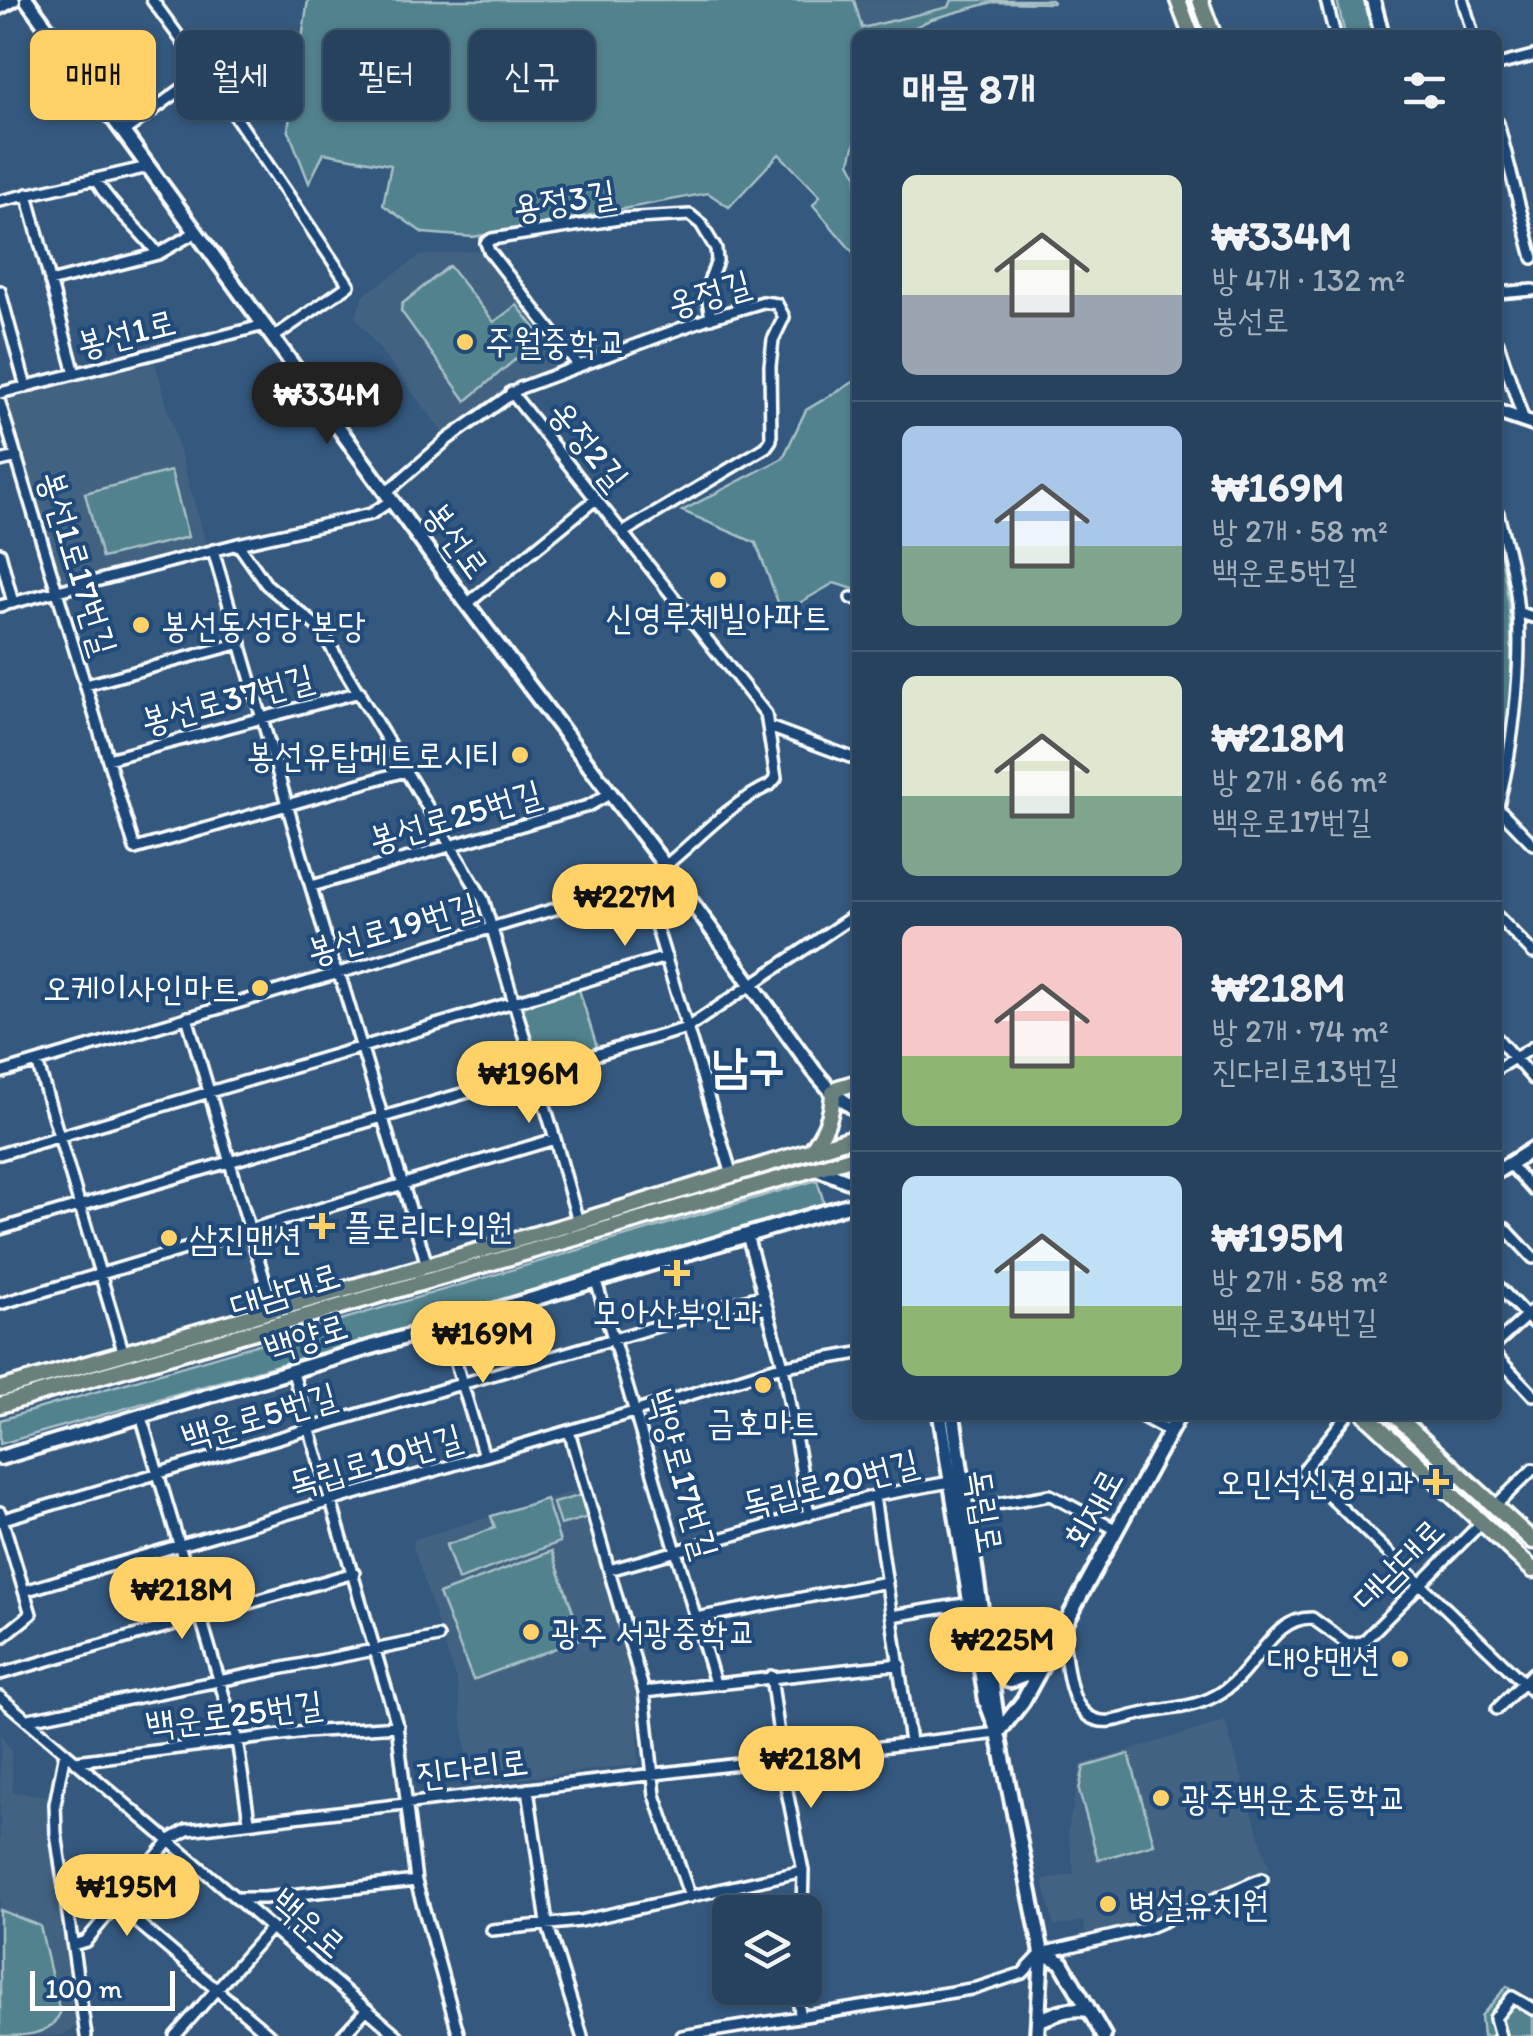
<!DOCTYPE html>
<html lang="ko">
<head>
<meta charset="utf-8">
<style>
  :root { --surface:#27425e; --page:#2f4964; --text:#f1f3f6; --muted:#a4b0bc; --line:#435b73; --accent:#ffd166 }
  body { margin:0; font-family:Itim,"Poor Story",sans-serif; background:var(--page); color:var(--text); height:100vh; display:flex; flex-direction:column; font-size:38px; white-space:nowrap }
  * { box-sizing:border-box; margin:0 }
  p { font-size:32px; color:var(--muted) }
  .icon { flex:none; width:55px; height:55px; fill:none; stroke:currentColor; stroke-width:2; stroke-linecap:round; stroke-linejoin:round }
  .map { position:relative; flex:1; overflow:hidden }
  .details { position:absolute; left:852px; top:30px; width:650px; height:1390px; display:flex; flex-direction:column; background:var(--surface); border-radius:15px; box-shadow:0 2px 8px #0004,0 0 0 2px var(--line) }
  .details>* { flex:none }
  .guide { position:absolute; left:30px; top:30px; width:672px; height:90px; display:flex; gap:20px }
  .buttons { position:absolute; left:712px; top:1895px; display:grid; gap:20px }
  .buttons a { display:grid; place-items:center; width:110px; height:110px; border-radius:15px; background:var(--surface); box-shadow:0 2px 8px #0004,0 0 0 2px var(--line); font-size:50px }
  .scale { position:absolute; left:30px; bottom:25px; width:145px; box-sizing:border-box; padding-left:10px; border:5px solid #fff; border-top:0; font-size:28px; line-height:35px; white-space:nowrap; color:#fff; -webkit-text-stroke:8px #1f4a7a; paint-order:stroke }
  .price { position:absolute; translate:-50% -85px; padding:0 22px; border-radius:35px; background:var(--accent); color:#111; font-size:32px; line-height:65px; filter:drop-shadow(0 2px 5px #0008) }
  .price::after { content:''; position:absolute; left:50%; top:60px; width:30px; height:22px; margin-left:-15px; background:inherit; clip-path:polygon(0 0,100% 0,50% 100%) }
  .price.active { background:#222; color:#fff }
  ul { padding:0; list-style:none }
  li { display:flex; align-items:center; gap:30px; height:250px; padding:0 50px }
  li+li { border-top:2px solid var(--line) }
  li span { display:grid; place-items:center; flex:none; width:280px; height:200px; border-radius:15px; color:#555 }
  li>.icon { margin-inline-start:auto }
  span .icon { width:120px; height:120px; fill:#fffc; stroke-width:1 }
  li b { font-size:42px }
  h2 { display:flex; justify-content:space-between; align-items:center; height:120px; padding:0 50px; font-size:42px }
  .pill { padding:0 35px; border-radius:15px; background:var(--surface); box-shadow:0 2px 8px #0004,0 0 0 2px var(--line); font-size:35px; line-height:90px }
  .pill.active { background:var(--accent); color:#111 }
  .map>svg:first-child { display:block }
  .built { fill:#436281 }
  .green { fill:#51828d; stroke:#a8c0c6; stroke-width:2.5 }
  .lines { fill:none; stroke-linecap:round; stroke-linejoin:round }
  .street-casing { stroke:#fff; stroke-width:16 }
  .secondary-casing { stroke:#fff; stroke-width:20 }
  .primary-casing { stroke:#fff; stroke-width:21 }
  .street { stroke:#1f4a7a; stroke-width:9 }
  .secondary { stroke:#1f4a7a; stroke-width:12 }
  .primary { stroke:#6a807d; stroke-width:14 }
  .poi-dot { fill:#ffd166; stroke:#1f4a7a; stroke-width:4 }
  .labels { text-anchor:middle; stroke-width:8; stroke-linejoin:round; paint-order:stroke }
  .street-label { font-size:35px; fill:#fff; stroke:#1f4a7a }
  .poi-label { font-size:35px; fill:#fff; stroke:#1f4a7a; text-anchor:start }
  .district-label { font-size:45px; font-weight:bold; fill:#fff; stroke:#1f4a7a }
</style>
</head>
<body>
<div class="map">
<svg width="1533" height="2036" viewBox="0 0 1533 2036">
  <rect width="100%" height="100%" fill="#34587e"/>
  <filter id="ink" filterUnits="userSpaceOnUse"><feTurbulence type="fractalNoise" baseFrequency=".01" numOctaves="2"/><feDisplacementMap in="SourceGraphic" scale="20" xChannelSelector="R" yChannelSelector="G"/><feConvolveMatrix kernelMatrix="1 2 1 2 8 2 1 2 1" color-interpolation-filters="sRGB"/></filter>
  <g filter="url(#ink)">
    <path class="built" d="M854 0H952L950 7 861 28Z
      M480 250 575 367 520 388 448 439 355 317 364 295 420 256Z
      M155 363 206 544 61 584 7 403 8 398Z
      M580 1489 636 1688 639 1764 471 1785 457 1684 413 1546 415 1539Z
      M1225 1721 1269 1868 1145 1922 1087 1937 1083 1921 1054 1926 1043 1880 1074 1874 1068 1831 1081 1765Z
      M0 1733 11 1751 13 1792 51 1796V1834L79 2025 61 2036H0Z"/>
    <path class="green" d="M308 0H854L862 28 949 7 952 0H1052L1053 3 993 2 932 19 899 35H858V131L850 162 857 175V257L813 205 820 196 779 154 729 207 708 193 473 237 423 233 383 205 391 165 324 153 309 183 288 129Z
      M1337 0H1368L1376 35H1345Z
      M449 266 494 322 517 305 542 337 466 401 401 311 402 304Z
      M857 380V590L834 583 782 613 756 543 682 511 783 458 806 410Z
      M171 471 188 537 102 558 85 493Z
      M1498 540C1516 621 1517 700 1498 780Z
      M577 983 599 1054 535 1073 515 1002Z
      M817 1180 824 1203 383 1335 0 1444V1420Z
      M582 1495 589 1517 560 1525 553 1503Z
      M546 1499 560 1542 458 1580 446 1545 495 1528 491 1516Z
      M552 1551 582 1638 473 1680 439 1594Z
      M1129 1754 1154 1844 1098 1860 1079 1790 1084 1767Z
      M0 1910 40 1926 60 2013C50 2036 23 2036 0 2036Z
      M1507 1986 1533 2005V2036H1483L1481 2016Z"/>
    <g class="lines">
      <defs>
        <path id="street" d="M152 0 210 79 349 285 274 337
          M1326 0 1335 35
          M1463 0 1473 35
          M1498 65 1533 56
          M1498 123 1533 258
          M123 132 205 72
          M95 179C114 211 137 225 158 254
          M27 194 75 374
          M0 201 148 167
          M50 282 158 254 196 232
          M0 291 26 387
          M1498 293 1533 290
          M1498 343 1524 421
          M579 366 489 251 486 243 492 239 619 219 690 215 701 224 716 249 717 261 706 289 711 318
          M0 393 265 325
          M0 403 135 849 405 771
          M0 461 17 457
          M386 493 448 439 520 388 706 319 763 302 777 304 784 317 773 340 770 366 771 440 766 447 624 532
          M1498 513C1503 535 1510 558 1514 581 1526 644 1514 744 1498 805
          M238 544 266 584 320 629 483 899 555 1139
          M213 550 336 973 342 982 427 1265
          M0 553 13 603
          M851 598 858 599
          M467 604 596 499
          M0 606 238 544 371 514 392 500
          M1517 612 1533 617
          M86 685 241 643
          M769 727 858 760
          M108 759 360 692
          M1498 808 1533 844
          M643 883 732 1175
          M312 886 588 806 611 793
          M858 889V893
          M1498 917 1533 953
          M187 1017 274 1312
          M1498 1039 1533 1079
          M37 1062 124 1354
          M1498 1068 1533 1047
          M0 1073 643 883C688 852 720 808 770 785L776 778 766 714 511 392
          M0 1154 666 957
          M1509 1164 1533 1190
          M0 1229 687 1028 858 913
          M1498 1232 1504 1227 1533 1258
          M747 1235 783 1366 809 1515
          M596 1281 715 1683
          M1498 1286 1533 1323
          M0 1304 555 1139 578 1222
          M445 1327 484 1456
          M1498 1342 1533 1310
          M1498 1358 1533 1395
          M293 1373 397 1725 416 1881 459 2036
          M1139 1415 1170 1432
          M1347 1415 1303 1471 1533 1692
          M141 1416 237 1740 249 1820
          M569 1431 644 1692 655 1795 690 1897
          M874 1496 910 1742
          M1494 1507 1533 1469
          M967 1509 1050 1495 1115 1529
          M0 1512 31 1614 0 1639
          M0 1520 763 1295
          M609 1570 874 1496 950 1482
          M24 1591 637 1411 774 1368 858 1353
          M892 1616 970 1603
          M696 1618 887 1582
          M1062 1632C1068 1663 1066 1726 1111 1721 1121 1720 1131 1716 1141 1714 1166 1708 1191 1709 1215 1696 1256 1675 1269 1617 1312 1618L1348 1644 1363 1642 1482 1522
          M0 1674 354 1573
          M771 1676 786 1786 803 1871 802 1912
          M644 1692 900 1664
          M0 1697 398 2036
          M1497 1709 1533 1673
          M29 1719 438 1637
          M65 1752 55 1804 56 1833 86 2036
          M76 1761 305 1732 398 1726
          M528 1789 547 1923 582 2036
          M240 1898H264L416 1881
          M116 1904 271 2036
          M492 1930 580 1921 803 1871
          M73 1945 86 1941 170 1840 187 1830 998 1733
          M797 1988 800 2014
          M175 2036 271 1928
          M342 2036 366 2010
          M682 2036 977 1988 1023 1973 1042 1953 1147 1928 1262 1879
          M1500 2036 1495 2018 1512 1997 1533 2009"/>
        <path id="secondary" d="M27 0 467 604 666 867 815 1072 833 1093 858 1111
          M1373 0 1382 35
          M0 7 13 0
          M1498 412 1533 424
          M816 1168 858 1185
          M1498 1171 1533 1149
          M940 1415 986 1701 998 1733 1042 1953 1037 2036
          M953 1415 997 1719
          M0 1458 858 1202
          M993 1676 1010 1681 1039 1670
          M998 1733 1023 1701 1179 1415
          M1042 1953 1061 1962 1104 2036
          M1038 2021C1056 2013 1068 2007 1089 2010"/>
        <path id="primary" d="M1178 0 1191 35
          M1200 0 1213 35
          M838 1088 858 1082
          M811 1151C825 1131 832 1117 833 1093
          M0 1389 578 1222 858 1136
          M0 1405 858 1156
          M1366 1415 1533 1570
          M1395 1415 1533 1541"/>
      </defs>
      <use href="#street" class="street-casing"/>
      <use href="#secondary" class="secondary-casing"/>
      <use href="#primary" class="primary-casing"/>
      <use href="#street" class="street"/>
      <use href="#secondary" class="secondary"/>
      <use href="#primary" class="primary"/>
    </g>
  </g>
  <g class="poi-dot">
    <circle cx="465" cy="342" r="10"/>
    <circle cx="718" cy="580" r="10"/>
    <circle cx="141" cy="625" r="10"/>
    <circle cx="520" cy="755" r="10"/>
    <circle cx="260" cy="988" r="10"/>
    <path d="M317 1211h10v10h10v10h-10v10h-10v-10h-10v-10h10z"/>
    <circle cx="169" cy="1238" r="10"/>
    <path d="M672 1258h10v10h10v10h-10v10h-10v-10h-10v-10h10z"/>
    <circle cx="763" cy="1385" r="10"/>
    <path d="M1431 1467h10v10h10v10h-10v10h-10v-10h-10v-10h10z"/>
    <circle cx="531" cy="1632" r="10"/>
    <circle cx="1400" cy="1659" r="10"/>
    <circle cx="1161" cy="1798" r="10"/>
    <circle cx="1108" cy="1904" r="10"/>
  </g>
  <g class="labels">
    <g class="street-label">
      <text transform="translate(564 200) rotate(-9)" y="12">용정3길</text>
      <text transform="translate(709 293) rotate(-16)" y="12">옹정길</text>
      <text transform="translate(126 333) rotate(-14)" y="12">봉선1로</text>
      <text transform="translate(589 445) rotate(51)" y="12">옹정2길</text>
      <text transform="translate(457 540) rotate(54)" y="12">봉선로</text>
      <text transform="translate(78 563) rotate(73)" y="12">봉선1로17번길</text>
      <text transform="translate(227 699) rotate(-15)" y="12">봉선로37번길</text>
      <text transform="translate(455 816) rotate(-16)" y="12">봉선로25번길</text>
      <text transform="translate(392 928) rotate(-16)" y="12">봉선로19번길</text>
      <text transform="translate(285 1290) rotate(-17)" y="12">대남대로</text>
      <text transform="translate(306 1337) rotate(-17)" y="12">백양로</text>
      <text transform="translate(259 1416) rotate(-16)" y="12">백운로5번길</text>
      <text transform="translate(375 1460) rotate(-16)" y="12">독립로10번길</text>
      <text transform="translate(683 1474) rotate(74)" y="12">백양로17번길</text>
      <text transform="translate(830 1483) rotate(-14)" y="12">독립로20번길</text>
      <text transform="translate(1093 1508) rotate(-61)" y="12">회재로</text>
      <text transform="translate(985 1511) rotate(81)" y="12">독립로</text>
      <text transform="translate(1398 1564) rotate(-45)" y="12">대남대로</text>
      <text transform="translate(234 1714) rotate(-7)" y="12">백운로25번길</text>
      <text transform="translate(472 1768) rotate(-7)" y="12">진다리로</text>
      <text transform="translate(309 1923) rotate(41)" y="12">백운로</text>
    </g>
    <g class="poi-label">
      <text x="485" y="354">주월중학교</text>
      <text x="718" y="629" text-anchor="middle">신영루체빌아파트</text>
      <text x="161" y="637">봉선동성당 본당</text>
      <text x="500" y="767" text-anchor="end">봉선유탑메트로시티</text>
      <text x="240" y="1000" text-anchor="end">오케이사인마트</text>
      <text x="344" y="1238">플로리다의원</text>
      <text x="189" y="1250">삼진맨션</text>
      <text x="677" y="1324" text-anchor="middle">모아산부인과</text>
      <text x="763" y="1434" text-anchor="middle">금호마트</text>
      <text x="1414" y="1494" text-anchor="end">오민석신경외과</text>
      <text x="551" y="1644">광주 서광중학교</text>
      <text x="1380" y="1671" text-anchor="end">대양맨션</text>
      <text x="1181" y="1810">광주백운초등학교</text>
      <text x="1128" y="1916">병설유치원</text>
    </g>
    <g class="district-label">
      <text x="748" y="1081">남구</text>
    </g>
  </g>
</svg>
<div class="buttons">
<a><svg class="icon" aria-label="layers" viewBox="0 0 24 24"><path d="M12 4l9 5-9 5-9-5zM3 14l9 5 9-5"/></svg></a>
</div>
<div class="scale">100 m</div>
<b class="price active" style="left:327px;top:447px">₩334M</b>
<b class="price" style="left:625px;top:949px">₩227M</b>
<b class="price" style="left:529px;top:1126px">₩196M</b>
<b class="price" style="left:483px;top:1386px">₩169M</b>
<b class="price" style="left:182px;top:1642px">₩218M</b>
<b class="price" style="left:1003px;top:1692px">₩225M</b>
<b class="price" style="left:811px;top:1811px">₩218M</b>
<b class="price" style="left:127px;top:1939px">₩195M</b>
<div class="guide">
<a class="pill active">매매</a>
<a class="pill">월세</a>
<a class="pill">필터</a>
<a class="pill">신규</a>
</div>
<section class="details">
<h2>매물 8개<svg class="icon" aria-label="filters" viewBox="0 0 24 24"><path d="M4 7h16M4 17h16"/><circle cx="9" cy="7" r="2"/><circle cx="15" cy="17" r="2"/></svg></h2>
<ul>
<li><span style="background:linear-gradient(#dfe7d0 60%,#9aa5b1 0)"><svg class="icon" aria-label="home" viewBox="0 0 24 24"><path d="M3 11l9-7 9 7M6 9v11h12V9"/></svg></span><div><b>₩334M</b><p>방 4개 · 132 m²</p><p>봉선로</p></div></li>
<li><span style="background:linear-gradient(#a9c7e8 60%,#7fa58c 0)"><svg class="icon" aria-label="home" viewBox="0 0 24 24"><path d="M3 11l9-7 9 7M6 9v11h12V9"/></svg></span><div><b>₩169M</b><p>방 2개 · 58 m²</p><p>백운로5번길</p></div></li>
<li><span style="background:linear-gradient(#dfe7d0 60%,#7fa58c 0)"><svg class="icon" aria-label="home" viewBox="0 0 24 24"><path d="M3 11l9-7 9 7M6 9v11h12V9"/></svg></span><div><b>₩218M</b><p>방 2개 · 66 m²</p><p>백운로17번길</p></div></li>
<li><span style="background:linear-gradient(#f6c9c9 65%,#8fb573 0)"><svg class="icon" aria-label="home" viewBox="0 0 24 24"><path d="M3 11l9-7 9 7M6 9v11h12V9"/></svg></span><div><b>₩218M</b><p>방 2개 · 74 m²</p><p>진다리로13번길</p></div></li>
<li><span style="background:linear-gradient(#bfe0f5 65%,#8fb573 0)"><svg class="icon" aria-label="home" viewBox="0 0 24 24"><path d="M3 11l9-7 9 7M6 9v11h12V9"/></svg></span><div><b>₩195M</b><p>방 2개 · 58 m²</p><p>백운로34번길</p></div></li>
</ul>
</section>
</div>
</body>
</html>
